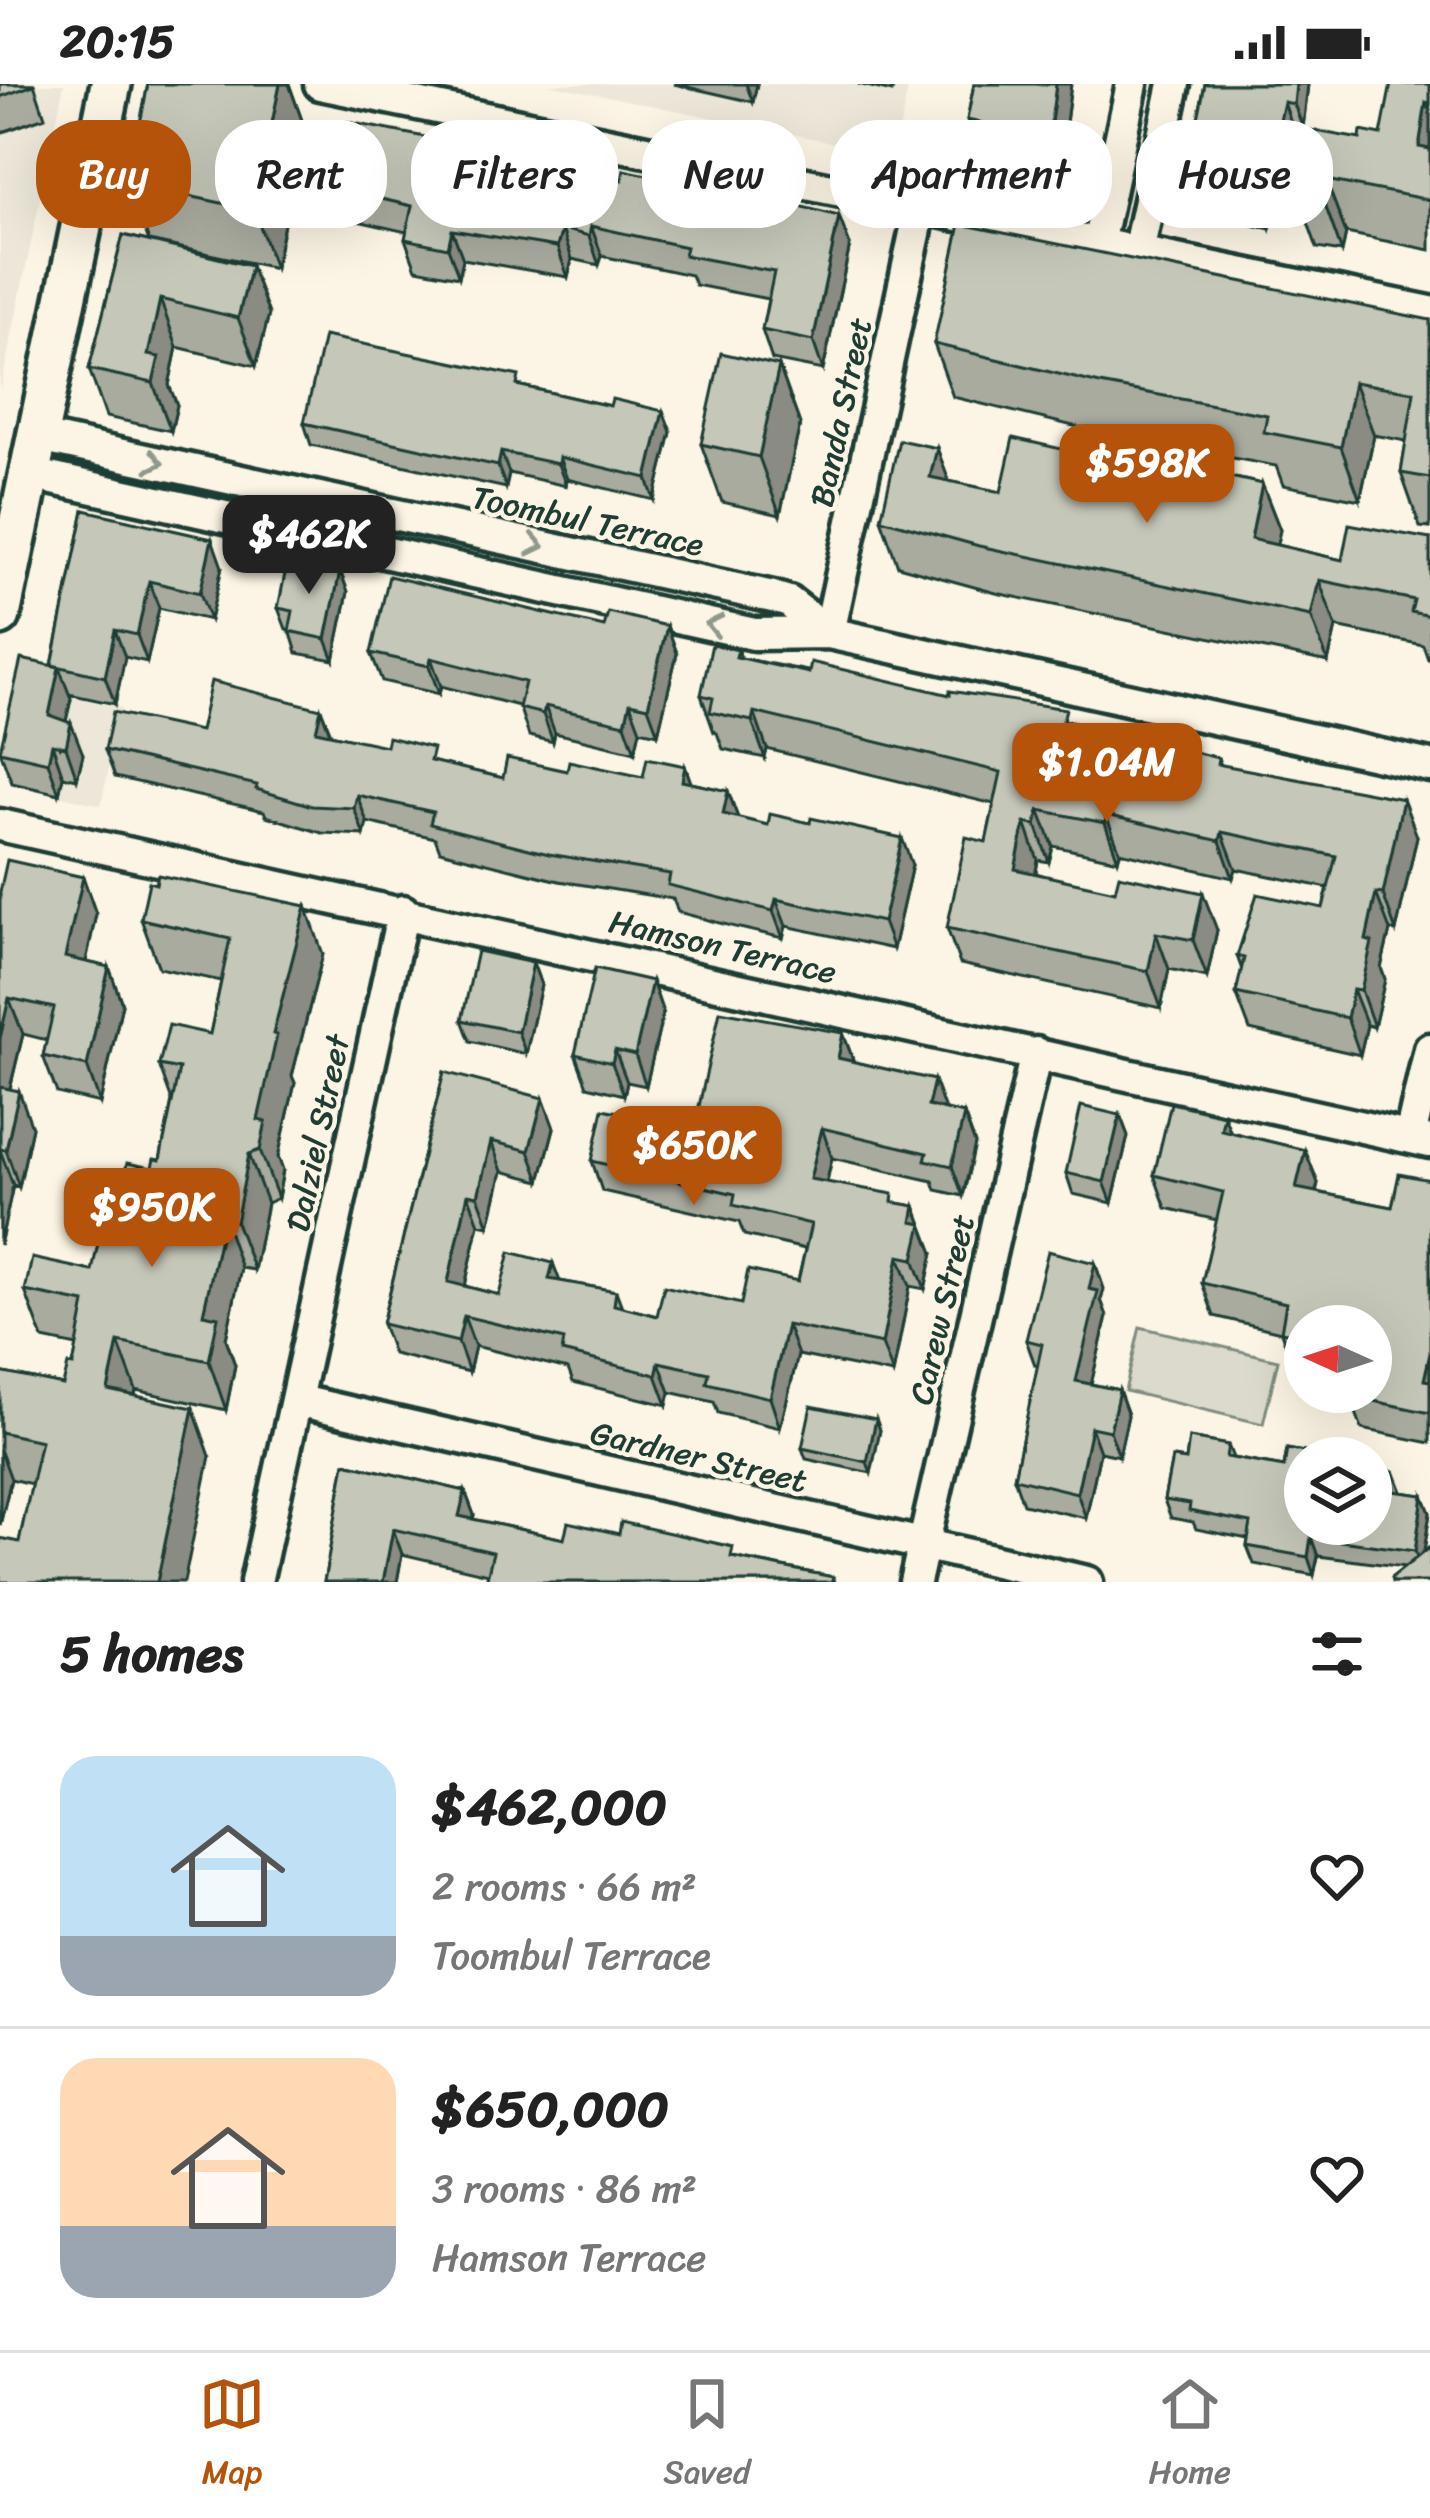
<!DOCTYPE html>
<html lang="en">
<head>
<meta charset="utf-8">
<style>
  :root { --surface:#fff; --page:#f6f6f6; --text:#222; --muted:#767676; --line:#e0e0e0; --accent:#b45309 }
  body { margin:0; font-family:Sriracha,sans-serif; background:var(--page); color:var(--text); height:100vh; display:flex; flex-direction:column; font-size:45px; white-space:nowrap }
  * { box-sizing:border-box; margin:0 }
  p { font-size:39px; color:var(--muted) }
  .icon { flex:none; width:66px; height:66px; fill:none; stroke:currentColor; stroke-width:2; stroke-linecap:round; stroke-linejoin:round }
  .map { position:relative; height:1498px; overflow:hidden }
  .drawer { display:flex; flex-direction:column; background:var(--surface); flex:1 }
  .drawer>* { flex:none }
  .guide { position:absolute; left:36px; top:36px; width:1359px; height:108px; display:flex; gap:24px }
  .needle { width:78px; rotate:273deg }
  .controls { position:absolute; left:1284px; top:1221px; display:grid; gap:24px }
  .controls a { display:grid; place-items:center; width:108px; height:108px; border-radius:50%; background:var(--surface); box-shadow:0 12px 48px #0002; font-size:60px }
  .price { position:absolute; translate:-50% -102px; padding:0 27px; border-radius:24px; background:var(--accent); color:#fff; font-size:39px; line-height:78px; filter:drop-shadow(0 3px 6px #0008) }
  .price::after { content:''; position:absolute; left:50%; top:72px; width:36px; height:27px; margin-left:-18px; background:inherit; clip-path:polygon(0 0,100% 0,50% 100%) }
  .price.on { background:#222; color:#fff }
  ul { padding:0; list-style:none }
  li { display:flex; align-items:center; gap:36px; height:300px; padding:0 60px }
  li+li { border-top:3px solid var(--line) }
  li span { display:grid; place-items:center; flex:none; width:336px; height:240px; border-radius:36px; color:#555 }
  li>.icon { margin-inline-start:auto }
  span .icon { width:144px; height:144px; fill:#fffc; stroke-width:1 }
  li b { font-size:51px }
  h2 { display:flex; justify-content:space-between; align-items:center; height:144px; padding:0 60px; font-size:51px }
  .tag { padding:0 42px; border-radius:48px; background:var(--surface); box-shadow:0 12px 48px #0002; font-size:42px; line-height:108px }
  .tag.on { background:var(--accent); color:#fff }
  .status { display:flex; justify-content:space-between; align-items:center; height:84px; padding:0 60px; background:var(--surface); direction:ltr }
  .status svg { height:33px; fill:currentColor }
  .tab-bar { display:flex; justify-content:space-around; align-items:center; height:168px; border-top:3px solid var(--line); background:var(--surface); font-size:33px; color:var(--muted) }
  .tab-bar a { display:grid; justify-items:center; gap:6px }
  .tab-bar .on { color:var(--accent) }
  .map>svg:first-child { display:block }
  .built { fill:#ece7d8 }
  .green { fill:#dcdacc; stroke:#7e8c80; stroke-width:3 }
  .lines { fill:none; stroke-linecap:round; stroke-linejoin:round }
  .minor-casing { stroke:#1f3d34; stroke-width:39 }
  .tertiary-casing { stroke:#1f3d34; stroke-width:48 }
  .minor { stroke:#fcf5e5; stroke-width:30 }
  .tertiary { stroke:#fcf5e5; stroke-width:39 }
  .wall { fill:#a9ab9f; stroke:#1f3d34; stroke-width:3 }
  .shaded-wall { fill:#8a8b82; stroke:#1f3d34; stroke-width:3 }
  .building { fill:#c5c7b9; stroke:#1f3d34; stroke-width:3 }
  .oneway { stroke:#8e998c }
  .labels { text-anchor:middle; stroke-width:9; stroke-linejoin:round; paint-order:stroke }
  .street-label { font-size:33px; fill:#1f3d34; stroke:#fcf5e5 }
</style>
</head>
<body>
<div class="status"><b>20:15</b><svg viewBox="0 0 49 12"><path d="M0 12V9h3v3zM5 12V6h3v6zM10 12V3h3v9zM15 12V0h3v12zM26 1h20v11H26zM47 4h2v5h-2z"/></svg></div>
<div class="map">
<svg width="1430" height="1498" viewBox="0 0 1430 1498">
  <rect width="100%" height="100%" fill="#fcf5e5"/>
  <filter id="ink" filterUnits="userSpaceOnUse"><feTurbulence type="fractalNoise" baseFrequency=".00833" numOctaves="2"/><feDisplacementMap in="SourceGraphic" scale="24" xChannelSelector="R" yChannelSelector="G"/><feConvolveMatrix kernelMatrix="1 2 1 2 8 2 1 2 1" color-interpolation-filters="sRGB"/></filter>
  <g filter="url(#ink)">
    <path class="built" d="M0 0H64L0 308Z
      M548 0H909L894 71Z
      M33 604 122 624 101 721 12 701Z"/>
    <path class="green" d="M1140 1243 1278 1276 1263 1340 1125 1307Z"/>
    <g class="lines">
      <defs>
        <path id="minor" d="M320 0 1430 228
          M1098 160 1132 0
          M1138 168 1174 0
          M40 353 773 513 789 518 829 549
          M31 390 754 550 829 549 1430 682
          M829 549 916 145V121
          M0 741 1430 1058
          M1410 1053 1430 965
          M296 1316 1087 1498
          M256 1498 403 827
          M915 1498 1036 969"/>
        <path id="tertiary" d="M0 531 111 0"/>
      </defs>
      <use href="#minor" class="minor-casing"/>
      <use href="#tertiary" class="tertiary-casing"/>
      <use href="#minor" class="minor"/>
      <use href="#tertiary" class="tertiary"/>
    </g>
    <path class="wall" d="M0 0H34L45 33 0 49Z
      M148 0H289L304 42 275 184 149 157 128 99Z
      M674 0H757L753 18Z
      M858 0H894L892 8Z
      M974 0H1071L1060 85 978 68 967 36Z
      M1205 0H1308L1303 44 1292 42 1270 145 1193 128 1184 104Z
      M1430 0V166L1346 149 1342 168 1317 164 1298 110 1360 55 1381 51Z
      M540 77 850 161 823 286 772 276 762 246 768 215 695 201 691 191 602 172 599 181 572 175 568 193 463 175 459 193 416 185 405 155 407 148 344 134 333 104Z
      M123 151 251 182 269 230 256 282 177 263 169 301 177 321 171 347 106 333 89 285Z
      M1430 236V444L1420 443 1401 389 1406 357 1374 351 1360 416 1283 401 1276 382 1119 353 953 313 934 260Z
      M779 282 800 340 780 431 722 418 701 360Z
      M522 302 610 322 663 327 671 348 654 416 567 395 566 402 509 389 506 404 311 361 304 339Z
      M937 364 948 397 1001 408 1105 375 1187 377 1190 384 1262 400 1280 446 1276 461 1342 476 1430 455V575H1428L1423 561 1336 543 1328 578 996 509 898 482 881 435Z
      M84 426 222 483 210 536 159 524 147 578 125 573 115 620 69 610 71 615 66 637 83 670 77 695 63 692 59 710 12 699 0 667 52 581Z
      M340 487 348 508 334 576 297 569 290 546 286 545 278 524Z
      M667 542 677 569 658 650 640 646 635 668 555 649 553 658 529 652 519 622 441 602 439 610 382 597 371 569 604 543Z
      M738 566 741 574 1070 638 1218 674 1221 681 1417 752 1396 847 1390 846 1381 884 1385 895 1374 943 1367 941 1360 971 1250 946 1236 909 1242 886 1237 872 1323 824 1328 804 1236 785 1233 794 1120 768 1118 776 1053 762 1049 778 1038 776 1036 789 1217 846 1207 893 1169 885 1161 924 960 880 947 844 986 758 994 720 767 665 765 674 723 665 717 649 714 648 701 611Z
      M321 625 331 650 439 679 503 694 567 687 643 693 685 682 691 699 728 707 738 734 912 781 893 865 786 842 783 854 731 842 678 828 673 815 559 797 440 767 435 754 367 738 364 751 322 749 266 732 264 727 115 693 105 666Z
      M83 793 96 830 86 878 109 883 122 920 100 1019 57 1009 43 972 47 956 23 950 10 1005 32 1043 19 1103 13 1101 0 1161V808Z
      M141 835 323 870 292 992 295 999 278 1073 283 1086 278 1114 267 1119 254 1186 241 1184 226 1255 235 1281 226 1326 136 1306 135 1312 210 1372 19 1458 32 1400 11 1395 0 1441V1288L63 1301 73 1282 77 1262 43 1255 25 1207 92 1187 114 1139 152 1084 160 1076 172 1017 159 981 210 950 221 897 159 884Z
      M533 879 541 901 526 970 470 957 462 936Z
      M652 897 663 929 646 1002 627 998 624 1011 587 1002 575 970Z
      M843 949 854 978 945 1026 964 1030 975 1060 963 1112 936 1106 933 1097 832 1074 827 1098 896 1119 915 1122 933 1169 925 1205 910 1202 893 1290 798 1271 780 1344 718 1329 714 1318 670 1308 667 1321 573 1298 568 1285 475 1262 469 1288 393 1270 382 1240 444 988 554 1044 540 1097 502 1087 489 1142 479 1140 465 1202 499 1211 560 1197 616 1207 622 1223 657 1232 741 1220 798 1197 805 1165 744 1151 739 1138 602 1107 592 1077 654 1064 688 1072Z
      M1120 1031 1128 1052 1112 1119 1073 1110 1066 1089Z
      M1231 1048 1305 1066 1318 1099 1316 1108 1392 1123 1430 1096V1359L1362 1345 1350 1312 1371 1242H1305V1283L1293 1281 1281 1248 1214 1232 1202 1199 1217 1136 1166 1124 1154 1091Z
      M1095 1179 1104 1205 1101 1216 1107 1232 1091 1300 1119 1306 1128 1331 1119 1372 1100 1368 1086 1434 1023 1420 1014 1394 1038 1282 1035 1281 1026 1256Z
      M876 1335 880 1346 871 1389 806 1375 802 1364Z
      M1189 1354 1228 1361 1233 1374 1284 1383 1287 1365 1321 1371 1322 1374H1305V1440H1371V1384L1394 1387 1401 1408 1423 1411 1430 1429 1424 1467 1430 1463V1498H1392L1391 1494 1405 1483 1318 1472 1314 1491 1254 1480 1247 1462 1248 1455 1196 1445 1193 1438 1171 1434 1164 1416 1172 1374 1186 1376Z
      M345 1379 465 1407 474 1431 473 1435 564 1455 619 1450 833 1493 835 1498H486L488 1490 402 1470 397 1498H324Z"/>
    <path class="shaded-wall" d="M280 0H289L304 42 275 184 254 126Z
      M746 0H757L753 18Z
      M1056 0H1071L1060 85 1049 53Z
      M1296 0H1308L1303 44 1294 20Z
      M1284 18 1292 42 1270 145 1261 121Z
      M1426 18 1430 27V94L1419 63Z
      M1326 96 1346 149 1342 168 1323 115Z
      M839 132 850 161 823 286 813 257Z
      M591 142 602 172 599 181 589 152Z
      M562 145 572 175 568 193 557 163Z
      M452 146 463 175 459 193 448 164Z
      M251 182 269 230 256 282 238 234Z
      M160 215 177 263 169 301 177 321 171 347 153 299 148 271Z
      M779 282 800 340 780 431 759 373Z
      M1354 298 1374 351 1360 416 1341 363Z
      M663 327 671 348 654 416 647 394Z
      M937 364 954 411 930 393Z
      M501 368 509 389 506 404 498 382Z
      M559 373 567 395 566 402 558 380Z
      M1262 400 1280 446 1268 502 1251 455Z
      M212 455 222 483 210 536 200 509Z
      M340 487 348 508 334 576 326 555Z
      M1319 496 1336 543 1328 578 1311 532Z
      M149 497 159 524 147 578 137 551Z
      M667 542 677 569 658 650 648 623Z
      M115 546 125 573 115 620 105 593Z
      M431 574 441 602 439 610 429 582Z
      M59 583 71 615 60 662 49 631Z
      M630 619 640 646 635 668 625 640Z
      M545 622 555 649 553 658 543 630Z
      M321 625 331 652 316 647Z
      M754 628 767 665 765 674 752 637Z
      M71 639 83 670 77 695 66 663Z
      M52 660 63 692 59 710 48 678Z
      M685 682 695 710 682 697Z
      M728 707 738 734 723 730Z
      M357 711 367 738 364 751 354 724Z
      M1403 715 1417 752 1396 847 1383 810Z
      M1039 726 1053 762 1049 778 1036 741Z
      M1106 731 1120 768 1118 776 1105 739Z
      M1025 739 1038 776 1029 822 1015 785Z
      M1222 748 1236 785 1233 794 1220 757Z
      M902 754 912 781 893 865 883 838Z
      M83 793 96 830 79 910 65 873Z
      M1203 809 1217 846 1207 893 1193 856Z
      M1376 809 1390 846 1381 884 1385 895 1374 943 1361 906 1366 856Z
      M776 815 786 842 783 854 773 827Z
      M306 822 323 870 292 992 295 999 278 1073 283 1086 278 1114 260 1066 258 1036 273 950Z
      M1156 849 1169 885 1161 924 1148 887Z
      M533 879 541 901 526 970 518 948Z
      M109 883 122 920 100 1019 87 982Z
      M652 897 663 929 646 1002 635 971Z
      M1353 905 1367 941 1360 971 1347 934Z
      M9 914 23 950 2 1037 0 1030V954Z
      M843 949 854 979 838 974Z
      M615 966 627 998 624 1011 612 979Z
      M934 996 945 1026 928 1022Z
      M19 1007 32 1043 19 1103 6 1066Z
      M543 1014 554 1044 540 1097 529 1067Z
      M964 1030 975 1060 963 1112 952 1082Z
      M1120 1031 1128 1052 1112 1119 1104 1098Z
      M1224 1031 1237 1064 1221 1046Z
      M643 1033 654 1063 648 1090 637 1061Z
      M822 1044 832 1074 820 1125 810 1095Z
      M491 1057 502 1087 489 1142 478 1112Z
      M0 1066 13 1101 0 1161Z
      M1305 1066 1318 1099 1308 1138 1296 1104Z
      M249 1070 267 1119 254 1186 236 1138Z
      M468 1110 479 1140 459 1228 448 1198Z
      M915 1122 933 1169 925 1205 914 1175 912 1138Z
      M224 1135 241 1184 226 1255 235 1281 226 1326 209 1277 203 1230Z
      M899 1172 910 1202 893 1290 882 1260Z
      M553 1179 564 1208 549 1195Z
      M1095 1179 1104 1205 1101 1216 1107 1232 1086 1322 1076 1297 1089 1205Z
      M464 1232 475 1262 469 1288 458 1258Z
      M787 1241 798 1271 780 1344 770 1314Z
      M118 1258 136 1306 125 1355 108 1306Z
      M1430 1269V1313L1424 1296Z
      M659 1278 670 1308 667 1321 656 1291Z
      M1119 1306 1128 1331 1119 1372 1110 1347Z
      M193 1324 210 1372 184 1498H157Z
      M876 1335 880 1346 871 1389 867 1378Z
      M1091 1343 1100 1368 1086 1434 1077 1409Z
      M0 1365 11 1395 0 1441Z
      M1394 1387 1401 1405 1399 1425 1392 1407Z
      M465 1407 474 1431 468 1457 459 1432Z
      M1423 1411 1430 1429 1421 1485 1415 1467Z
      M393 1445 402 1470 397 1498H383Z
      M1311 1453 1318 1472 1314 1491 1308 1473Z"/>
    <path class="building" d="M0 0H33L34 1 0 13Z
      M148 0H280L254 126 128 99Z
      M974 0H1056L1049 53 967 36Z
      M1205 0H1296L1294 20 1284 18 1261 121 1184 104Z
      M1391 0H1430V19L1426 18 1419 63 1430 65V116L1326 96 1323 115 1298 110 1310 46 1360 55 1361 47 1381 51Z
      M348 38 502 68 503 60 536 67 534 76 622 96 624 86 698 102 699 97 839 132 813 257 762 246 774 188 684 171 686 163 591 142 589 152 562 145 557 163 452 146 448 164 405 155 412 122 333 104Z
      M960 140 1430 236V394L1401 389 1414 308 1354 298 1341 363 1264 348 1267 331 1100 300 934 260Z
      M123 151 251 182 238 234 160 215 148 271 159 273 153 299 89 285Z
      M324 252 519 292 517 301 610 322 612 315 663 327 647 394 559 373 558 380 501 368 498 382 304 339Z
      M721 269 779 282 759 373 701 360Z
      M1013 354 1105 375 1108 359 1187 377 1186 383 1262 400 1251 455 1342 476 1349 440 1430 455V532L1411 528 1414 516 1319 496 1311 532 979 462 881 435 899 356 937 364 930 393 1001 408Z
      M84 426 212 455 200 509 149 497 137 551 115 546 105 593 52 581Z
      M288 475 340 487 326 555 289 547 293 527 278 524Z
      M389 492 604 543 608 528 667 542 648 623 630 619 625 640 545 622 543 630 519 624 525 598 431 574 429 582 371 569Z
      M712 560 738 566 736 573 809 589 811 578 950 611V607L1066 625 1063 636 1218 674 1217 680 1403 715 1383 810 1376 809 1366 856 1372 858 1361 906 1353 905 1347 934 1236 909 1244 874 1237 872 1257 810 1323 824 1336 772 1222 748 1220 757 1106 731 1105 739 1039 726 1036 741 1025 739 1015 785 1115 807 1119 791 1203 809 1193 856 1156 849 1148 887 947 844 966 753 986 758 1001 688 754 628 752 637 710 628 713 614 701 611Z
      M21 575 59 583 49 631 71 639 66 663 52 660 48 678 0 667Z
      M211 597 321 625 316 647 386 662 388 653 433 664 430 677 503 694 507 674 567 687 569 677 643 693 647 674 685 682 682 697 728 707 723 730 768 741 770 730 810 739 811 734 902 754 883 838 776 815 773 827 668 801 670 790 549 770 430 740 433 728 357 711 354 724 312 722 256 705 257 701 105 666 113 628 200 647Z
      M7 776 83 793 65 873 109 883 87 982 43 972 54 924 9 914 0 954V808Z
      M158 791 306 822 273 950 277 951 258 1036 266 1038 260 1066 249 1070 236 1138 224 1135 203 1230 218 1233 209 1277 118 1258 108 1306 193 1324 157 1498H0V1454L19 1458 41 1357 0 1348V1288L63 1301 68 1281 73 1282 85 1219 25 1207 32 1174 92 1187 103 1136 114 1139 127 1079 152 1084 154 1075 160 1076 179 985 159 981 169 941 210 950 230 855 141 835 149 798 156 800Z
      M477 867 533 879 518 948 462 936Z
      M595 884 652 897 635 971 615 966 612 979 575 970Z
      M720 927 843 949 838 974 934 996 928 1022 964 1030 952 1082 925 1076 927 1069 822 1044 810 1095 893 1110 892 1118 915 1122 912 1138 922 1140 914 1175 899 1172 882 1260 787 1241 770 1314 707 1299 709 1289 659 1278 656 1291 562 1268 564 1256 464 1232 458 1258 382 1240 444 988 543 1014 529 1067 491 1057 478 1112 468 1110 448 1198 499 1211 510 1168 553 1179 549 1195 616 1207 614 1221 657 1232 664 1202 741 1220 748 1186 798 1197 811 1140 733 1121 735 1110 592 1077 603 1025 643 1033 637 1061 688 1072Z
      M0 1003 19 1007 6 1066 0 1065Z
      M1171 1019 1224 1031 1221 1046 1305 1066 1296 1104 1392 1123 1399 1090 1430 1096V1269L1424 1296 1430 1297V1329L1350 1312 1351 1308H1371V1242H1305V1252L1281 1248 1286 1219 1202 1199 1223 1108 1154 1091Z
      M1081 1022 1120 1031 1104 1098 1066 1089Z
      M1048 1167 1095 1179 1089 1205 1098 1207 1076 1297 1119 1306 1110 1347 1091 1343 1077 1409 1014 1394 1042 1260 1026 1256Z
      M811 1322 876 1335 867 1378 802 1364Z
      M1189 1354 1228 1361 1226 1373 1284 1383 1287 1365 1321 1371V1374H1305V1440H1371V1384L1394 1387 1392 1407 1423 1411 1415 1467 1311 1453 1308 1473 1247 1462 1251 1439 1189 1427 1190 1420 1164 1416 1172 1374 1186 1376Z
      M345 1379 465 1407 459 1432 564 1455 568 1438 619 1450 621 1438 733 1463 731 1473 833 1493 832 1498H486L493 1468 393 1445 383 1498H324Z
      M1430 1463V1498H1394L1391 1494Z"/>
    <defs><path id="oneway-chevron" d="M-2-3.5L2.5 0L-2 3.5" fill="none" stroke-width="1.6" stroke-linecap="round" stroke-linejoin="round" transform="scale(3)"/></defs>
    <g class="oneway">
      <use href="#oneway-chevron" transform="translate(155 378) rotate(12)"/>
      <use href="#oneway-chevron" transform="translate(536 461) rotate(12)"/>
      <use href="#oneway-chevron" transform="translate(714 541) rotate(-167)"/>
    </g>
  </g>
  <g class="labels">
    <g class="street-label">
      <text transform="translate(840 328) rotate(-78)" y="12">Banda Street</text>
      <text transform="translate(588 436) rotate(12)" y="12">Toombul Terrace</text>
      <text transform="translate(723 862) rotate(13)" y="12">Hamson Terrace</text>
      <text transform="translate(317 1049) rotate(-78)" y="12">Dalziel Street</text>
      <text transform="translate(941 1225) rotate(-77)" y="12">Carew Street</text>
      <text transform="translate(699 1372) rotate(13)" y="12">Gardner Street</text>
    </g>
  </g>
</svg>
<div class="controls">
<a><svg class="needle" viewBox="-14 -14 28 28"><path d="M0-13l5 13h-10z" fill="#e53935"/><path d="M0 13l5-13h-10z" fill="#767676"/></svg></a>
<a><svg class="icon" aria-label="layers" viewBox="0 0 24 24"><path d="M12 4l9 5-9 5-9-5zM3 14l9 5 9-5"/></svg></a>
</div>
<b class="price" style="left:1147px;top:442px">$598K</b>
<b class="price on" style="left:309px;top:513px">$462K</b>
<b class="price" style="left:1107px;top:741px">$1.04M</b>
<b class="price" style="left:694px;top:1124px">$650K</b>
<b class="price" style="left:152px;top:1186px">$950K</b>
<div class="guide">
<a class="tag on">Buy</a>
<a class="tag">Rent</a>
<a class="tag">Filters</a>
<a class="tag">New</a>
<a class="tag">Apartment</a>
<a class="tag">House</a>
</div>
</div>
<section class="drawer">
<h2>5 homes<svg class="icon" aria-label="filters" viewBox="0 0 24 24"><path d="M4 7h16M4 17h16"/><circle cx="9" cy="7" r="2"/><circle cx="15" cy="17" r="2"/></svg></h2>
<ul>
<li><span style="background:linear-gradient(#bfe0f5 75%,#9aa5b1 0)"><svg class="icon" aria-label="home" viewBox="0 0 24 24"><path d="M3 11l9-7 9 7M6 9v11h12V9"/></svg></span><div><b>$462,000</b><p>2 rooms · 66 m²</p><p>Toombul Terrace</p></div><svg class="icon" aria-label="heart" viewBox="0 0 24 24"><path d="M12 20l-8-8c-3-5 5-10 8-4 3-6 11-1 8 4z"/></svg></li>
<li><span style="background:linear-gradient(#ffd9b3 70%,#9aa5b1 0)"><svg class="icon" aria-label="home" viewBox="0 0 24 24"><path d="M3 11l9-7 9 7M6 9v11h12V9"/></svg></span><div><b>$650,000</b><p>3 rooms · 86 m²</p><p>Hamson Terrace</p></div><svg class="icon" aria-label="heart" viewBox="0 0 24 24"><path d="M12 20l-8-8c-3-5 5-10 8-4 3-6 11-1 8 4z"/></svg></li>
</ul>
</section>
<nav class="tab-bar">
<a class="on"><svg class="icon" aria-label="map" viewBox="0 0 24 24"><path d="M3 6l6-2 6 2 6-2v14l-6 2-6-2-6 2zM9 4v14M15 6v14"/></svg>Map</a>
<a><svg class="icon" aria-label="saved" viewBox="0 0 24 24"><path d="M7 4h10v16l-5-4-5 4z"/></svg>Saved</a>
<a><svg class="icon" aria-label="home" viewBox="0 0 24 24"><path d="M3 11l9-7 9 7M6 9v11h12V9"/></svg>Home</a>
</nav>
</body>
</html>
